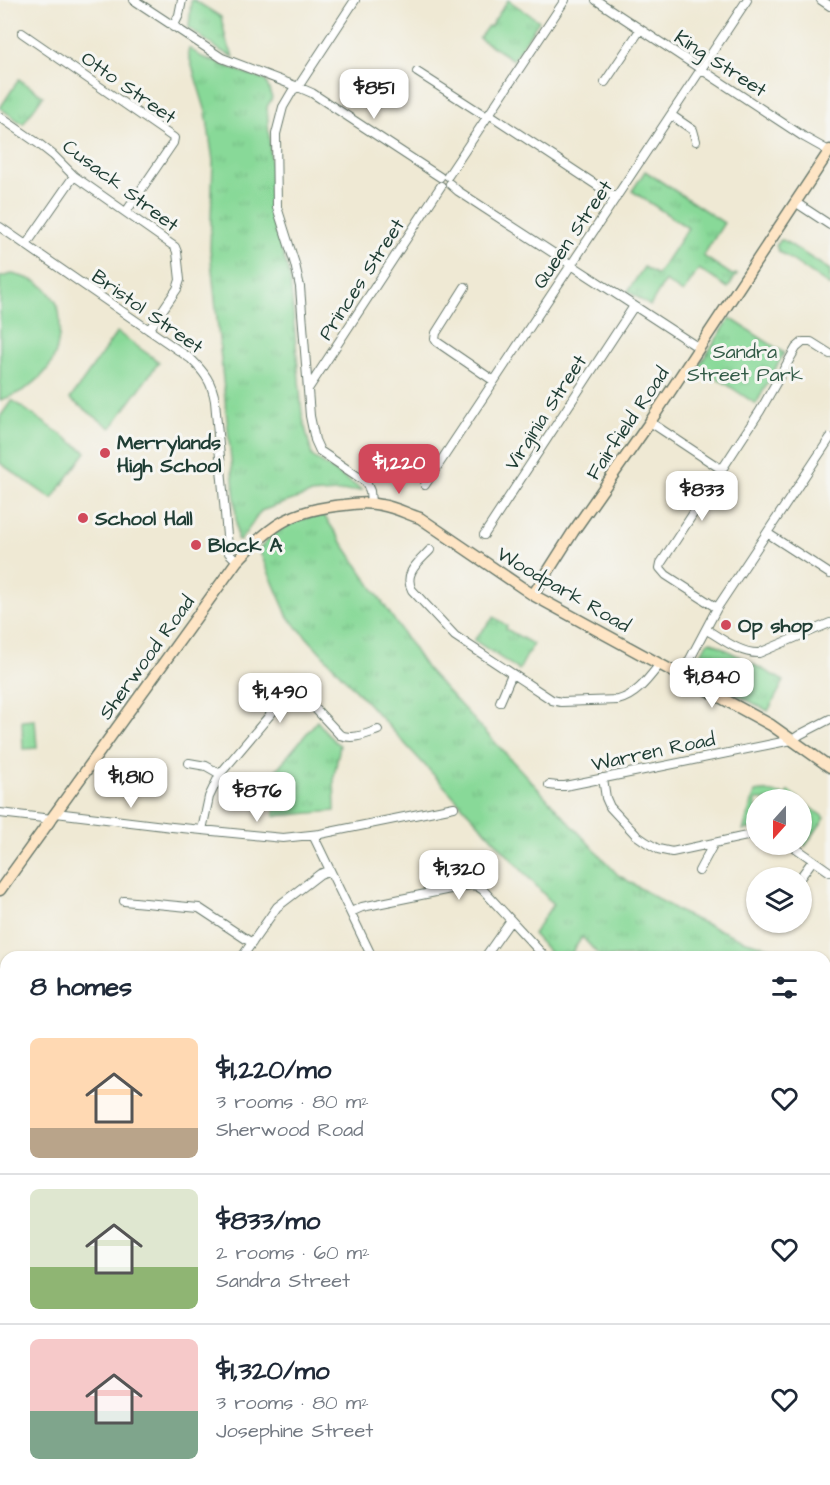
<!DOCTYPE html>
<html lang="en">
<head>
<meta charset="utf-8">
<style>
  :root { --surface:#fff; --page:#f2f2f3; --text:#1f2937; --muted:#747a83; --line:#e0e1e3; --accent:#d1495b }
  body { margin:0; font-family:"Architects Daughter",sans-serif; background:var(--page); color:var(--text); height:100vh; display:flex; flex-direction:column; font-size:22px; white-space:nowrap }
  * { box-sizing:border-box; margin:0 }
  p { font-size:20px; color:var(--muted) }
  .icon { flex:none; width:33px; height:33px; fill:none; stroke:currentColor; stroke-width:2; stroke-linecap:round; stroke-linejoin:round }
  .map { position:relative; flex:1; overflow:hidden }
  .panel { position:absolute; left:0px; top:951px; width:831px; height:534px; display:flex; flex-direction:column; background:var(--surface); border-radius:18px 18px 0 0; box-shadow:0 2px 4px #0004 }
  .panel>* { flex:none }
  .needle { width:39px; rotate:201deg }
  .controls { position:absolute; left:746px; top:789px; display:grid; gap:12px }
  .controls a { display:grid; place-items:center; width:66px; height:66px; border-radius:50%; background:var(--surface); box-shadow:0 2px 4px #0004; font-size:30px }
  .price { position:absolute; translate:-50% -51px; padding:0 14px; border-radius:12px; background:#fff; color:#222; font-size:20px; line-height:39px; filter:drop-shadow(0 2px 3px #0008) }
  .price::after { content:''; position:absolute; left:50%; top:36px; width:18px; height:14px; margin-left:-9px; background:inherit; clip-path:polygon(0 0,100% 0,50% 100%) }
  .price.on { background:var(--accent); color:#fff }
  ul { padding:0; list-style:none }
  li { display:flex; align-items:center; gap:18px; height:150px; padding:0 30px }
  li+li { border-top:2px solid var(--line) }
  li span { display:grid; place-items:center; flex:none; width:168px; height:120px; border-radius:9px; color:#555 }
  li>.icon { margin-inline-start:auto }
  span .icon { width:72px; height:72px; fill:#fffc; stroke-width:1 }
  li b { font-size:26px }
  h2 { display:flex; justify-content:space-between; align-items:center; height:72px; padding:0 30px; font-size:26px }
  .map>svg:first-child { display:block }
  .grass { fill:#88d998; stroke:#548b66; stroke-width:1.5 }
  .park { fill:url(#park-tufts); stroke:#548b66; stroke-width:1.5 }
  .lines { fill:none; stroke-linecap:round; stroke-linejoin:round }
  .minor-casing { stroke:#68796c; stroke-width:10 }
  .secondary-casing { stroke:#68796c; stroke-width:13 }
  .trunk-casing { stroke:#68796c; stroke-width:14 }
  .minor { stroke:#fff; stroke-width:8 }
  .secondary { stroke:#fee5c5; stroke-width:10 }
  .trunk { stroke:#fcbd6f; stroke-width:12 }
  .poi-dot { fill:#d1495b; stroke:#f6f6f2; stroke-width:2 }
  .labels { text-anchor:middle; stroke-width:6; stroke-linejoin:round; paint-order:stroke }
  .street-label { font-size:20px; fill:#1f3d34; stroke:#f6f6f2 }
  .park-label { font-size:20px; fill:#345c48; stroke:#f6f6f2 }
  .poi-label { font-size:20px; font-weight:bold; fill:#1f3d34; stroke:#f6f6f2; text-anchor:start }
</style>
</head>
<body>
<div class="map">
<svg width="830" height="1485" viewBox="0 0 830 1485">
  <defs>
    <pattern id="park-tufts" width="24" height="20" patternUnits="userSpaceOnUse" patternTransform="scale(1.5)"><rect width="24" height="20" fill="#88d998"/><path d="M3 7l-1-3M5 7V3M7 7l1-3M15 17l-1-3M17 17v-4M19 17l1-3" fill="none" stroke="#75bb84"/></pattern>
  </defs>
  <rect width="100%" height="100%" fill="#f6f6f2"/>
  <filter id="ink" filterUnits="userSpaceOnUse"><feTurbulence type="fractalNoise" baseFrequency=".0167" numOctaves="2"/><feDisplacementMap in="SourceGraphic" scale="12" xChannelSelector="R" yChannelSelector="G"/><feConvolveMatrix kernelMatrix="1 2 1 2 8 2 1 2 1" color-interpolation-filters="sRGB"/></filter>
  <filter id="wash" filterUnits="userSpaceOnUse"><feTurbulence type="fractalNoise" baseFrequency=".008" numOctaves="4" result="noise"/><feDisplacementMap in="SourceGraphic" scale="24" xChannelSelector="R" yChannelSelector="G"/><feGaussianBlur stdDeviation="1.35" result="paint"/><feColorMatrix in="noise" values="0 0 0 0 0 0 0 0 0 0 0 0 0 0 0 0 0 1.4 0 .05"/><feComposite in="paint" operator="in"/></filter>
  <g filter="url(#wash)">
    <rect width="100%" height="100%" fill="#efe9d4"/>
    <path class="grass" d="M780 240H783L830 270V286L777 250 778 249 776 246Z
      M12 274C24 277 37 280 46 289 49 293 55 299 57 304 63 320 59 353 49 367 37 384 20 394 0 400V277Z
      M117 332 159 362 111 428 70 399Z
      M12 400 86 452 52 499 0 463V417Z
      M35 720 37 748 23 749 22 721Z"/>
    <path class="park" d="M191 0H194L221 17 227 43 234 57 221 51 189 28Z
      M508 0 539 21 513 60 479 38 488 26 490 27Z
      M189 48 202 57 266 81 272 98 267 107 271 165 269 211 290 277 302 414 312 456 362 490 310 494 261 511 240 541 237 539 235 500 210 249 213 161 206 112 188 53Z
      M19 79 43 96 23 124 0 108Z
      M645 171 724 223 703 256 732 275 737 274 728 288 699 269 683 293 665 281 650 306 628 291 644 267 657 275 688 228 632 191Z
      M730 318 784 353 756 404 699 366Z
      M323 514 427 669 618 875 683 914 743 940 803 957H601L582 937 569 957H554L533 934 553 904 288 617 259 550C274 528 298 519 323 514Z
      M494 617 507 626 506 629 533 644 519 670 474 640Z
      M710 641 784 681 768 711 695 672 694 667 707 643Z
      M317 721 334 741 340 745 334 777 335 811 274 816 276 788 271 776Z
      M761 791 786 795 788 791 799 799 756 800V828L743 830 755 792Z
      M801 801 825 818 805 846 801 843Z
      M825 963 830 965V1100L825 1089Z
      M830 1427V1485H769L774 1479H825V1430Z
      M110 1479H583L579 1485H106Z"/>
  </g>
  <g filter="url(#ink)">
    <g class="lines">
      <defs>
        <path id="minor" d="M134 0 222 58 298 87 312 93 440 177
          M355 0 298 87 293 90 283 107 276 134 277 207 295 264 300 287 310 416 315 440 320 451 366 482 370 491 371 503
          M596 0 804 137 829 151
          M821 0 830 6
          M173 27 179 15 182 0
          M22 33 174 138 173 143 126 212
          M417 72 487 117
          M605 82 640 30
          M489 114 616 198
          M671 115 693 130 696 141
          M0 117 39 144 53 155 74 176 175 247 177 252 180 280 177 289 149 330
          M448 176 565 0
          M450 184 458 191 699 348
          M795 202 830 225
          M0 227 191 359C204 372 212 382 215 401L228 547 229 553 237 561
          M26 245 74 176
          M465 287 436 333 435 339 437 342 494 381
          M308 389 441 186
          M650 422 721 469
          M425 485 747 0
          M767 533 830 574
          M484 535 634 306
          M430 550C419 562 403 573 412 590L455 636 552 700 561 702 618 700C637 695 648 679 660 664
          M717 608 666 575 660 568 661 563 760 411 796 348 803 342H811L830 354
          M707 630C722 639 741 654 759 653L830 623
          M681 676 717 608 830 438
          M500 702 512 674
          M189 763 206 766 220 774
          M603 778 606 798 610 807 636 835 646 842 658 849 672 852 756 834
          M549 785 558 786H565L792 740 801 734 830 719
          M0 813 52 819
          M56 813 172 827 283 838 320 834 454 807
          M202 830 209 797 220 774 286 696 297 689 340 735C353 740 366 734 378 730
          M313 835 372 957
          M790 844 830 872
          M699 871 714 843
          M800 878 813 860
          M124 901 199 908 252 943
          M351 912 362 907 470 885 477 886 483 890 545 957
          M242 957 277 907 320 874 330 870
          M485 957 511 920
          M0 1055 6 1059
          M0 1083 6 1075
          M825 1201 830 1205
          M0 1234 6 1238
          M0 1322 6 1324
          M825 1394 830 1398
          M71 1485 75 1479
          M708 1485 712 1479"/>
        <path id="secondary" d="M533 595 573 532 650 422 830 150
          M0 890 237 561C272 524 292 510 344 505 357 503 369 502 381 505 395 507 407 514 420 518L533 595 771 725 830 767
          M0 1444 6 1448
          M51 1479 59 1485"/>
        <path id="trunk" d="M825 1161 830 1153
          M825 1188 830 1180
          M596 1485 600 1479
          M612 1485 617 1479"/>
      </defs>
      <use href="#minor" class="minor-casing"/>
      <use href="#secondary" class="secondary-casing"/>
      <use href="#trunk" class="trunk-casing"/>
      <use href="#minor" class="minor"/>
      <use href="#secondary" class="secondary"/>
      <use href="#trunk" class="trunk"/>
    </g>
  </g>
  <g class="poi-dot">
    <circle cx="105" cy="453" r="6"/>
    <circle cx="83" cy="518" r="6"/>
    <circle cx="196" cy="545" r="6"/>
    <circle cx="726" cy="625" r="6"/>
  </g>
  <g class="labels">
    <g class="street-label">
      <text transform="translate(721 63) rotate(33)" y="7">King Street</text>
      <text transform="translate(129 87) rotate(35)" y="7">Otto Street</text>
      <text transform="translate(121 185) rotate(37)" y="7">Cusack Street</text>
      <text transform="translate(572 234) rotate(-56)" y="7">Queen Street</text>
      <text transform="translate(361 279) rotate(-57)" y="7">Princes Street</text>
      <text transform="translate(148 311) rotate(35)" y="7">Bristol Street</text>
      <text transform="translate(545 412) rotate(-57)" y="7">Virginia Street</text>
      <text transform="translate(627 423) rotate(-56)" y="7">Fairfield Road</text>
      <text transform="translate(564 589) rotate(30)" y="7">Woodpark Road</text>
      <text transform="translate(146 657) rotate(-54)" y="7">Sherwood Road</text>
      <text transform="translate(653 751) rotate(-12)" y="7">Warren Road</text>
    </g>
    <g class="park-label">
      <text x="745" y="358">Sandra<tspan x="745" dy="23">Street Park</tspan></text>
    </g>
    <g class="poi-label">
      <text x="117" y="449">Merrylands<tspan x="117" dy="23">High School</tspan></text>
      <text x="95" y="525">School Hall</text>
      <text x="208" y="552">Block A</text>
      <text x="738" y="632">Op shop</text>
    </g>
  </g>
</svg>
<div class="controls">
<a><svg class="needle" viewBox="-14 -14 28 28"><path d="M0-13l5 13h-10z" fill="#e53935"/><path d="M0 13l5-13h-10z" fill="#747a83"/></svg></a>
<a><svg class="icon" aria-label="layers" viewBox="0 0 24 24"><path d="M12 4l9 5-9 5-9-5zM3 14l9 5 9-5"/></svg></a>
</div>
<b class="price" style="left:374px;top:120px">$851</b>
<b class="price on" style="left:399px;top:495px">$1,220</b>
<b class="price" style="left:702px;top:522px">$833</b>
<b class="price" style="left:712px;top:709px">$1,840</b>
<b class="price" style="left:280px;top:724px">$1,490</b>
<b class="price" style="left:131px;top:809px">$1,810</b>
<b class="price" style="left:257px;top:823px">$876</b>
<b class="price" style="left:459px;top:901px">$1,320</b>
<section class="panel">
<h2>8 homes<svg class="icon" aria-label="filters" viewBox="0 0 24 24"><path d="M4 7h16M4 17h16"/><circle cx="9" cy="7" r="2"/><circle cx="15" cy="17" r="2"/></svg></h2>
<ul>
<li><span style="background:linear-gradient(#ffd9b3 75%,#b9a48a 0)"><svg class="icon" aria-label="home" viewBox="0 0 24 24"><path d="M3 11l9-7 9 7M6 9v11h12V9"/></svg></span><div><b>$1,220/mo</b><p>3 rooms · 80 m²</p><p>Sherwood Road</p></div><svg class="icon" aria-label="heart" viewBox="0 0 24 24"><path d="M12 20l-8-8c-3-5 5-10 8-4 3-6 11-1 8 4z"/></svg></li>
<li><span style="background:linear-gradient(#dfe7d0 65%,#8fb573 0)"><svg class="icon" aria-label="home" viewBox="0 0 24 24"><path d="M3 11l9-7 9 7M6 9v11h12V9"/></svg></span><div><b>$833/mo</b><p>2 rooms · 60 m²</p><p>Sandra Street</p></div><svg class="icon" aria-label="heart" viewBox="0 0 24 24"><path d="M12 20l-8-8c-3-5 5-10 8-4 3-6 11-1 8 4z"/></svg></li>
<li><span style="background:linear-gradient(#f6c9c9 60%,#7fa58c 0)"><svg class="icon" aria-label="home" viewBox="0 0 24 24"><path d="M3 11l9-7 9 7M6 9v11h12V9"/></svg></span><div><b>$1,320/mo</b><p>3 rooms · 80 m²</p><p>Josephine Street</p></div><svg class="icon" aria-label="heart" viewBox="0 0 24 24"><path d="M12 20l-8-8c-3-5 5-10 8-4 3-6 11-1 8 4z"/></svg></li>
</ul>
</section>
</div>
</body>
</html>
